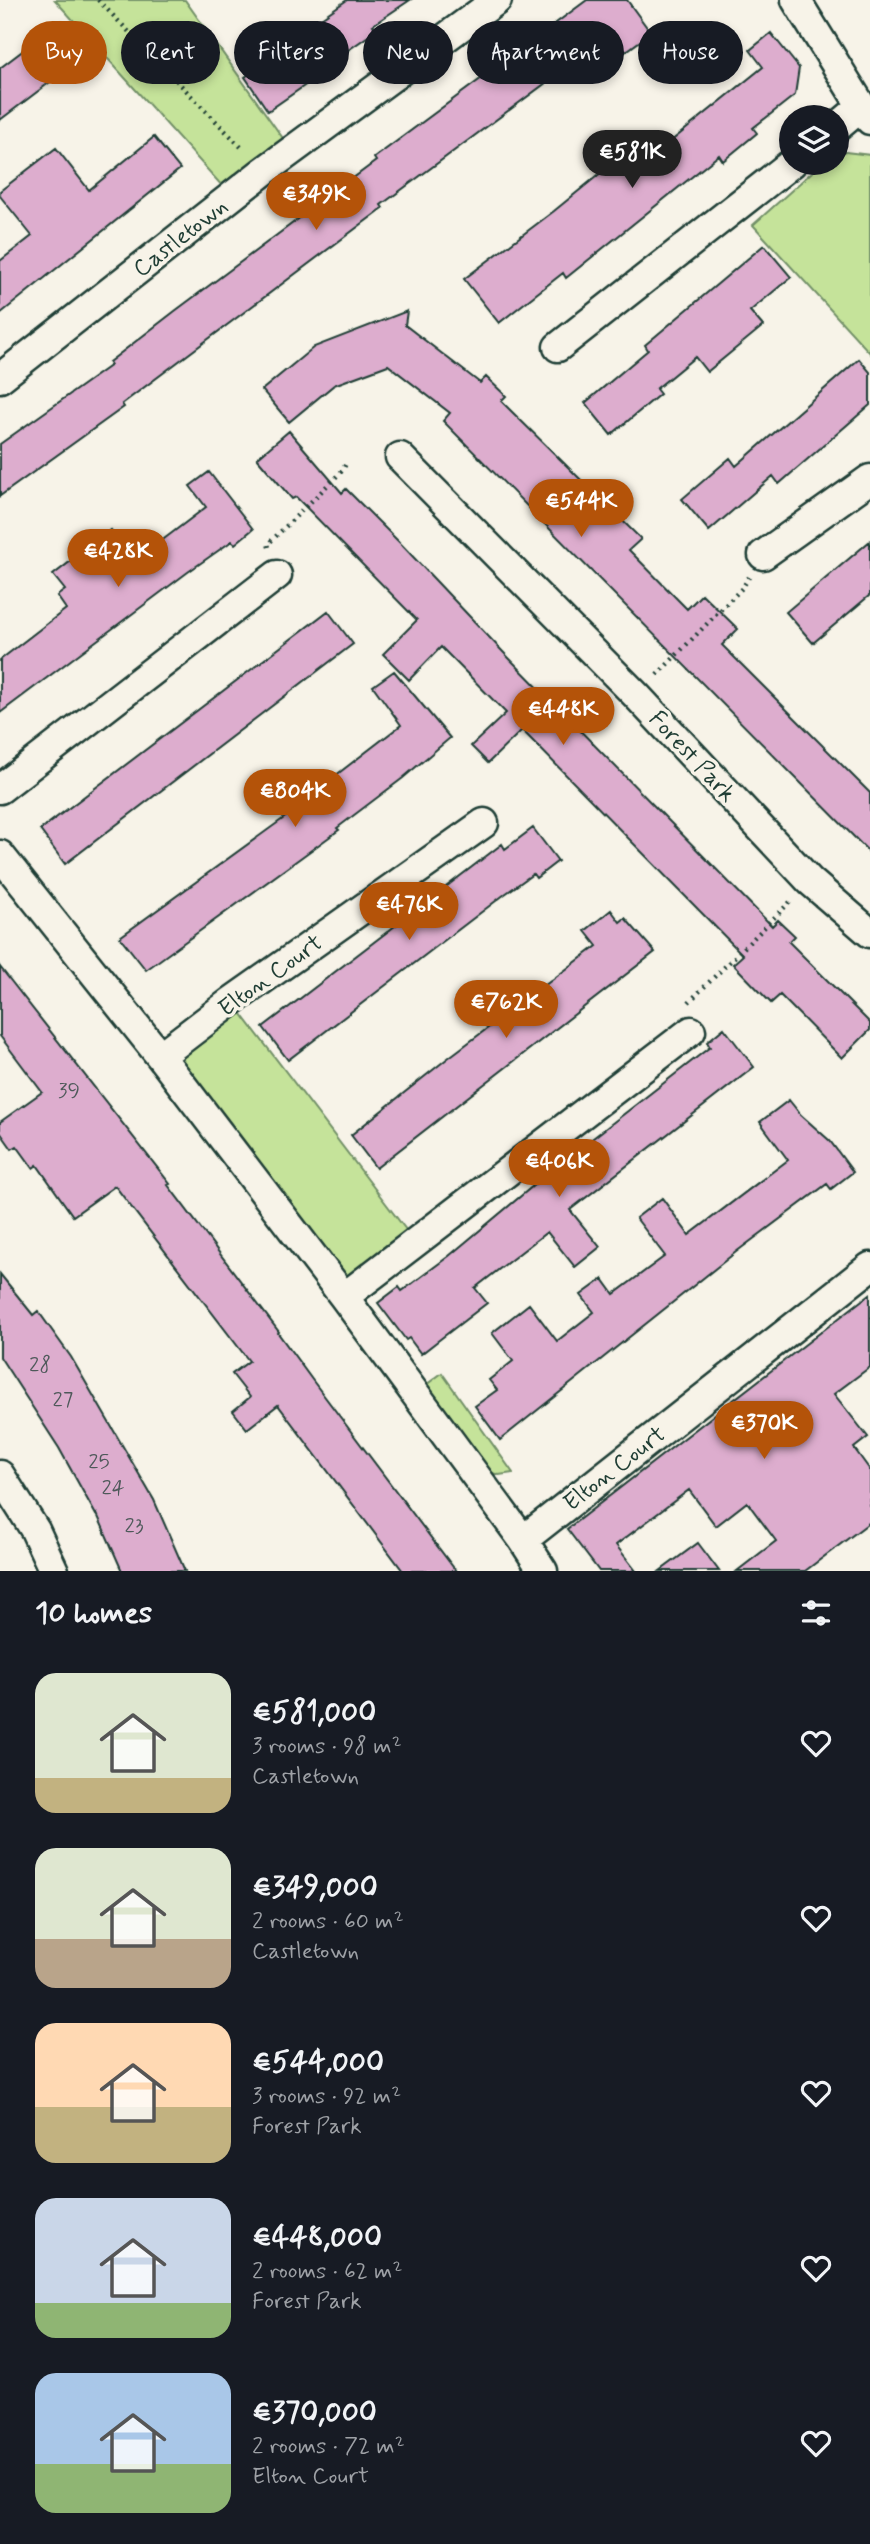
<!DOCTYPE html>
<html lang="en">
<head>
<meta charset="utf-8">
<style>
  :root { --surface:#171b24; --page:#242831; --text:#f1f3f6; --muted:#9ea1a6; --accent:#b45309 }
  body { margin:0; font-family:Mynerve,sans-serif; background:var(--page); color:var(--text); height:100vh; display:flex; flex-direction:column; font-size:26px; white-space:nowrap }
  * { box-sizing:border-box; margin:0 }
  p { font-size:23px; color:var(--muted) }
  .icon { flex:none; width:38px; height:38px; fill:none; stroke:currentColor; stroke-width:2; stroke-linecap:round; stroke-linejoin:round }
  .map { position:relative; height:1571px; overflow:hidden }
  .panel { display:flex; flex-direction:column; background:var(--surface); flex:1 }
  .panel>* { flex:none }
  .top-card { position:absolute; left:21px; top:21px; width:830px; height:63px; display:flex; gap:14px }
  .tools { position:absolute; left:779px; top:105px; display:grid; gap:14px }
  .tools a { display:grid; place-items:center; width:70px; height:70px; border-radius:50%; background:var(--surface); box-shadow:0 4px 10px #0003; font-size:35px }
  .price { position:absolute; translate:-50% -60px; padding:0 16px; border-radius:24px; background:var(--accent); color:#fff; font-size:23px; line-height:46px; filter:drop-shadow(0 2px 4px #0008) }
  .price::after { content:''; position:absolute; left:50%; top:42px; width:21px; height:16px; margin-left:-10px; background:inherit; clip-path:polygon(0 0,100% 0,50% 100%) }
  .price.on { background:#222; color:#fff }
  ul { padding:0; list-style:none }
  li { display:flex; align-items:center; gap:21px; height:175px; padding:0 35px }
  li span { display:grid; place-items:center; flex:none; width:196px; height:140px; border-radius:21px; color:#555 }
  li>.icon { margin-inline-start:auto }
  span .icon { width:84px; height:84px; fill:#fffc; stroke-width:1 }
  li b { font-size:30px }
  h2 { display:flex; justify-content:space-between; align-items:center; height:84px; padding:0 35px; font-size:30px }
  .tag { padding:0 24px; border-radius:32px; background:var(--surface); box-shadow:0 4px 10px #0003; font-size:24px; line-height:63px }
  .tag.on { background:var(--accent); color:#fff }
  .map>svg:first-child { display:block }
  .green { fill:#c5e39a; stroke:#729067; stroke-width:2 }
  .building { fill:#ddadce; stroke:#1f3d34; stroke-width:2 }
  .lines { fill:none; stroke-linecap:round; stroke-linejoin:round }
  .street-casing { stroke:#1f3d34; stroke-width:33 }
  .path { stroke:#1f3d34; stroke-width:4.5; stroke-dasharray:2 5; stroke-linecap:butt }
  .street { stroke:#f7f3e8; stroke-width:28 }
  .labels { text-anchor:middle; stroke-width:7; stroke-linejoin:round; paint-order:stroke }
  .number-label { font-size:21px; fill:#4e595a }
  .street-label { font-size:24px; fill:#1f3d34; stroke:#f7f3e8 }
</style>
</head>
<body>
<div class="map">
<svg width="870" height="1571" viewBox="0 0 870 1571">
  <rect width="100%" height="100%" fill="#f7f3e8"/>
  <filter id="ink" filterUnits="userSpaceOnUse"><feTurbulence type="fractalNoise" baseFrequency=".0143" numOctaves="2"/><feDisplacementMap in="SourceGraphic" scale="14" xChannelSelector="R" yChannelSelector="G"/><feConvolveMatrix kernelMatrix="1 2 1 2 8 2 1 2 1" color-interpolation-filters="sRGB"/></filter>
  <g filter="url(#ink)">
    <path class="green" d="M55 0H185L287 144 223 187Z
      M837 151 870 155V353L753 225 822 163H836Z
      M232 1001 416 1243 344 1297 160 1056Z
      M442 1373 513 1473 499 1475 489 1472 426 1385Z"/>
    <path class="building" d="M347 0H410L373 25 377 30 318 71 320 75 268 111 245 77 304 36 301 32Z
      M587 0H627L651 33 625 52 612 34 381 205 383 208 122 404 124 407 0 496V444L111 365 109 362 175 311 376 161 374 158Z
      M62 21 87 54 0 120V68Z
      M771 33 799 68 795 95 753 128 757 133 723 161 719 155 566 278 563 273 499 323 464 279 554 211 618 159 623 165 638 154 645 162 763 67 750 50Z
      M154 137 180 169 0 314V261L32 236 0 196V191L56 148 89 190Z
      M764 245 791 277 750 311 763 326 707 372 695 357 656 389 660 394 611 435 585 403 648 350 645 345Z
      M407 311 405 325 480 383 486 377 506 396 501 401 641 539 629 550 687 609 702 594 738 629 722 645 870 793V853L443 421 450 413 388 365 334 385 289 422 262 390 314 347Z
      M859 359 870 372V405L779 484 773 476 709 531 682 499 730 458 736 466Z
      M289 431 342 493 346 489 401 544 505 654 772 926 778 920 795 936 789 942 870 1023V1030L842 1058 780 995 771 1003 733 964 743 955 522 730 488 763 471 746 506 713 441 647 409 680 383 654 417 620 296 497 292 499 257 458Z
      M209 472 253 529 235 544 232 541 188 572 0 713V660L66 609 57 596 65 590 53 575 111 530 134 560 156 545 206 507 190 486Z
      M870 541V595L813 643 786 612Z
      M328 611 353 644 65 864 40 830Z
      M394 671 450 738 403 778 337 828 339 830 146 970 120 937 291 813 319 792 318 789 401 725 373 686Z
      M533 828 558 861 536 878 533 874 505 894 288 1060 263 1027 502 844 505 849Z
      M611 910 620 922 625 918 655 952 376 1168 351 1135 448 1058 597 946 585 931Z
      M0 967 170 1184 168 1185 279 1332 278 1333 313 1381 456 1571H403L278 1405 247 1429 233 1411 250 1397 232 1374 249 1361 115 1186 73 1216 37 1165 33 1168 17 1146 12 1149 0 1132V1122L42 1092 0 1036Z
      M724 1028 754 1067 570 1210 600 1247 575 1267 547 1232 475 1288 487 1303 439 1340 421 1354 409 1338 406 1340 378 1303 399 1287 402 1291 449 1256 552 1170 710 1047 707 1042Z
      M789 1100 801 1115 830 1141 853 1172 831 1189 827 1184 736 1252 500 1440 475 1406 497 1390 489 1380 513 1361 492 1333 529 1304 557 1341 594 1312 581 1295 603 1279 614 1294 665 1256 636 1218 662 1198 689 1235 788 1160 760 1122Z
      M0 1274 33 1315 38 1311 71 1357 154 1500 185 1571H122L97 1514 96 1515 59 1448 0 1357Z
      M870 1294V1367L834 1394 868 1437 854 1448 870 1470V1522L805 1571H737L776 1541 747 1502 716 1526 689 1490 616 1545 636 1571H599L567 1529Z
      M698 1543 719 1571H660Z"/>
    <g class="lines">
      <defs>
        <path id="street" d="M796 0 870 120
          M836 128 861 107
          M558 347 792 163
          M0 378 264 171 497 0
          M400 457 636 695 810 881 870 933
          M763 555 870 479
          M0 789 277 575
          M0 855 160 1056 344 1297 523 1540 543 1571
          M160 1056 232 1001 484 823
          M344 1297 691 1031
          M0 1475 35 1530 54 1571
          M523 1540 870 1267"/>
      </defs>
      <use href="#street" class="street-casing"/>
      <path class="path" d="M98 0 244 150
        M269 547 268 544 343 470 347 461
        M657 675 743 587 749 577
        M689 1002 790 902"/>
      <use href="#street" class="street"/>
    </g>
  </g>
  <g class="labels">
    <g class="number-label">
      <text x="69" y="1097">39</text>
      <text x="40" y="1371">28</text>
      <text x="63" y="1406">27</text>
      <text x="99" y="1468">25</text>
      <text x="113" y="1494">24</text>
      <text x="134" y="1532">23</text>
    </g>
    <g class="street-label">
      <text transform="translate(180 237) rotate(-38)" y="8">Castletown</text>
      <text transform="translate(693 756) rotate(47)" y="8">Forest Park</text>
      <text transform="translate(270 975) rotate(-36)" y="8">Elton Court</text>
      <text transform="translate(614 1468) rotate(-38)" y="8">Elton Court</text>
    </g>
  </g>
</svg>
<div class="tools">
<a><svg class="icon" aria-label="layers" viewBox="0 0 24 24"><path d="M12 4l9 5-9 5-9-5zM3 14l9 5 9-5"/></svg></a>
</div>
<b class="price on" style="left:632px;top:190px">€581K</b>
<b class="price" style="left:316px;top:232px">€349K</b>
<b class="price" style="left:581px;top:539px">€544K</b>
<b class="price" style="left:118px;top:589px">€428K</b>
<b class="price" style="left:563px;top:747px">€448K</b>
<b class="price" style="left:295px;top:829px">€804K</b>
<b class="price" style="left:409px;top:942px">€476K</b>
<b class="price" style="left:506px;top:1040px">€762K</b>
<b class="price" style="left:559px;top:1199px">€406K</b>
<b class="price" style="left:764px;top:1461px">€370K</b>
<div class="top-card">
<a class="tag on">Buy</a>
<a class="tag">Rent</a>
<a class="tag">Filters</a>
<a class="tag">New</a>
<a class="tag">Apartment</a>
<a class="tag">House</a>
</div>
</div>
<section class="panel">
<h2>10 homes<svg class="icon" aria-label="filters" viewBox="0 0 24 24"><path d="M4 7h16M4 17h16"/><circle cx="9" cy="7" r="2"/><circle cx="15" cy="17" r="2"/></svg></h2>
<ul>
<li><span style="background:linear-gradient(#dfe7d0 75%,#c2b280 0)"><svg class="icon" aria-label="home" viewBox="0 0 24 24"><path d="M3 11l9-7 9 7M6 9v11h12V9"/></svg></span><div><b>€581,000</b><p>3 rooms · 98 m²</p><p>Castletown</p></div><svg class="icon" aria-label="heart" viewBox="0 0 24 24"><path d="M12 20l-8-8c-3-5 5-10 8-4 3-6 11-1 8 4z"/></svg></li>
<li><span style="background:linear-gradient(#dfe7d0 65%,#b9a48a 0)"><svg class="icon" aria-label="home" viewBox="0 0 24 24"><path d="M3 11l9-7 9 7M6 9v11h12V9"/></svg></span><div><b>€349,000</b><p>2 rooms · 60 m²</p><p>Castletown</p></div><svg class="icon" aria-label="heart" viewBox="0 0 24 24"><path d="M12 20l-8-8c-3-5 5-10 8-4 3-6 11-1 8 4z"/></svg></li>
<li><span style="background:linear-gradient(#ffd9b3 60%,#c2b280 0)"><svg class="icon" aria-label="home" viewBox="0 0 24 24"><path d="M3 11l9-7 9 7M6 9v11h12V9"/></svg></span><div><b>€544,000</b><p>3 rooms · 92 m²</p><p>Forest Park</p></div><svg class="icon" aria-label="heart" viewBox="0 0 24 24"><path d="M12 20l-8-8c-3-5 5-10 8-4 3-6 11-1 8 4z"/></svg></li>
<li><span style="background:linear-gradient(#c9d6e8 75%,#8fb573 0)"><svg class="icon" aria-label="home" viewBox="0 0 24 24"><path d="M3 11l9-7 9 7M6 9v11h12V9"/></svg></span><div><b>€448,000</b><p>2 rooms · 62 m²</p><p>Forest Park</p></div><svg class="icon" aria-label="heart" viewBox="0 0 24 24"><path d="M12 20l-8-8c-3-5 5-10 8-4 3-6 11-1 8 4z"/></svg></li>
<li><span style="background:linear-gradient(#a9c7e8 65%,#8fb573 0)"><svg class="icon" aria-label="home" viewBox="0 0 24 24"><path d="M3 11l9-7 9 7M6 9v11h12V9"/></svg></span><div><b>€370,000</b><p>2 rooms · 72 m²</p><p>Elton Court</p></div><svg class="icon" aria-label="heart" viewBox="0 0 24 24"><path d="M12 20l-8-8c-3-5 5-10 8-4 3-6 11-1 8 4z"/></svg></li>
</ul>
</section>
</body>
</html>
